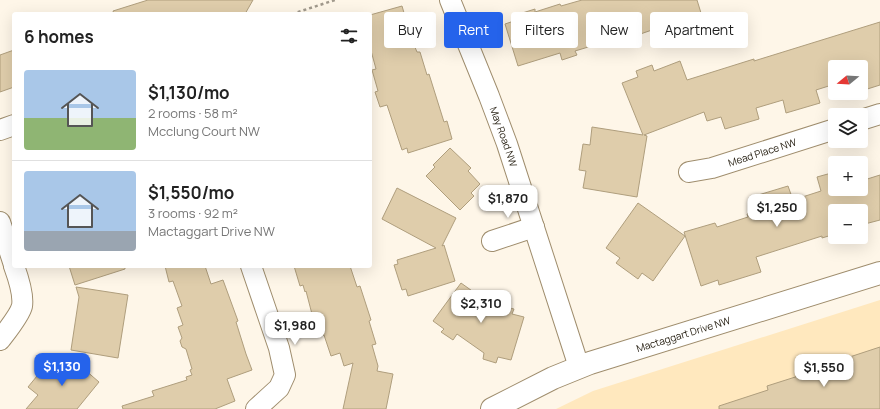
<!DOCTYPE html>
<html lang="en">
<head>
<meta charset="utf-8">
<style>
  :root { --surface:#fff; --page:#f2f2f2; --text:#222; --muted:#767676; --line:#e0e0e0; --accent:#2563eb }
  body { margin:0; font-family:Manrope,sans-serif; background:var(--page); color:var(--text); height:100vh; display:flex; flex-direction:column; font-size:15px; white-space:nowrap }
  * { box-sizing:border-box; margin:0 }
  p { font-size:13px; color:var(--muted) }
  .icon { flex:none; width:22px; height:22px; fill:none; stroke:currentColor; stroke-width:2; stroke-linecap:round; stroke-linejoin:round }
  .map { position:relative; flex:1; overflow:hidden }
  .side { position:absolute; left:12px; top:12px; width:360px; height:256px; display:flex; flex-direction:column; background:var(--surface); border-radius:4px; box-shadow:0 4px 16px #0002 }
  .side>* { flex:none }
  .hud { position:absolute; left:384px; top:12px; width:380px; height:36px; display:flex; gap:8px }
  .needle { width:26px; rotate:252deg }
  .controls { position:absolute; left:828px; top:60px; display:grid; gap:8px }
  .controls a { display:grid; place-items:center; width:40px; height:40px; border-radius:4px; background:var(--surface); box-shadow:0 4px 16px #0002; font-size:20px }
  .price { position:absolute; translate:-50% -34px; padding:0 9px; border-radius:8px; background:#fff; color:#222; font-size:13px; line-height:26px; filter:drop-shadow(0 1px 2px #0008) }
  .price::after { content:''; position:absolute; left:50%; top:24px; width:12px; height:9px; margin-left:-6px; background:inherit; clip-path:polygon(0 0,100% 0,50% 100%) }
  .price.on { background:var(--accent); color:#fff }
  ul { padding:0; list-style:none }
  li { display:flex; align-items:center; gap:12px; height:100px; padding:0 12px }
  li+li { border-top:1px solid var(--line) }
  li span { display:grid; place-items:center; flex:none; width:112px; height:80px; border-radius:4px; color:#555 }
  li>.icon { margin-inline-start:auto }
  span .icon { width:48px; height:48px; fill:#fffc; stroke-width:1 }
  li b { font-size:17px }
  h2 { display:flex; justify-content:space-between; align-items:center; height:48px; padding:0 12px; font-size:17px }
  .tag { padding:0 14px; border-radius:4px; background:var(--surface); box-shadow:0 4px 16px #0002; font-size:14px; line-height:36px }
  .tag.on { background:var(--accent); color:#fff }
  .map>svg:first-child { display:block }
  .built { fill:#ffe8be }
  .building { fill:#dfcdab; stroke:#af9e7d }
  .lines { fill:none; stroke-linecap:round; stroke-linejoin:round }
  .minor-casing { stroke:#9f8d6d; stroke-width:22 }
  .tertiary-casing { stroke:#9f8d6d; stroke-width:24 }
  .path { stroke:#a1998c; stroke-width:2.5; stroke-dasharray:3 3; stroke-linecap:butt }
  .minor { stroke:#fff; stroke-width:20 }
  .tertiary { stroke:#fff; stroke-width:22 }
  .labels { text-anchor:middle; stroke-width:3; stroke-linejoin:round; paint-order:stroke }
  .street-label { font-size:10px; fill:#292215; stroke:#fef6e8 }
</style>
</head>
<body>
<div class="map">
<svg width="880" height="409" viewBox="0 0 880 409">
  <rect width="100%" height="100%" fill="#fef6e8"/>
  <path class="built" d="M880 300V409H556L593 391Z"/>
  <path class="building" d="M148 0H253L245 14H114L113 11Z
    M582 0H697L701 13 651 28 652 30 620 41V42L606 47 605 42 575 51 577 55 562 60 560 53 518 66 505 24 517 20 516 15 535 9V12L560 4 561 6Z
    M402 6 412 40 417 52H420L427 75 429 74 444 122 447 121 452 139 408 153 407 148 402 150 387 105 380 107 375 92 378 91 372 70 376 69 370 47V15Z
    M880 22V85L861 91V67H835V84L816 90 820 103 786 113 783 100 756 108 759 119 725 129 721 117 707 121 704 112 644 135 647 136 637 197 583 188 586 171 579 170 583 144 590 145 592 127 643 135 622 83 638 77 636 71 652 65 654 71 680 61 687 80 754 59V61Z
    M14 50V87L0 92V55Z
    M450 148 471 168 468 171 480 184 471 193 474 196 460 210 426 176 435 167 433 165Z
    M835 172V189H861V181L880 175V220L861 225V211H835V234L822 238V236L756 257 761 272 719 285 718 280 701 286 684 232 715 223 717 227 748 217 747 214 759 210 755 196 788 186 793 200 821 191 817 177Z
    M397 188 456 218 442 246 444 245 455 281 408 296 406 289 402 290 394 265 398 264 397 260 436 248 382 219Z
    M638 203 685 236 653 281 642 273 638 279 616 263 620 258 606 248Z
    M69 266H125V269L75 285Z
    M165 266H205L211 284 223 280 238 321 236 322 246 354 252 370 227 379 235 401 215 409H123L122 406 154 396 152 391 187 380 186 377 192 375 190 370 192 369 186 349 182 347 180 341 182 338 178 327 183 325 177 308 182 306 173 281 169 282Z
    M294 266H350L357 287 360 286 371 320 369 321 376 344 372 345 378 366 377 371 393 374 386 409H343L353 363 344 366 340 353 331 356 324 335 317 337 311 319 313 318 306 291 305 292 303 285 300 286Z
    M461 283 489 303 491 297 504 301 502 306 514 309 512 314 524 317 511 360 498 357 496 363 483 359 484 353 457 334 453 340 441 332 444 329 433 321Z
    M76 287 128 295 118 358 71 350 79 297Z
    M880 347V409H719V406L768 390 767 386 811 372 810 370Z
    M70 357 99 382 77 409H26L38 395 28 387 51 359 67 372Z"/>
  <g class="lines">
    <defs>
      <g id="minor">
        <path id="s1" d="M450 0 489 96 507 144 579 367"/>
        <path d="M861 120 880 114"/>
        <path d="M0 130 14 125"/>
        <path id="s2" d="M689 172 712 168 835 129"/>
        <path d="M0 222 14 265"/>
        <path d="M492 241 534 227"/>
        <path d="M251 266 279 348 285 375 279 388 256 409"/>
        <path d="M0 340C6 332 20 315 22 306 24 294 18 277 14 266"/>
      </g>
      <g id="tertiary">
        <path id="s3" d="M492 409 553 378 590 363 880 273"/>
      </g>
    </defs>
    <use href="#minor" class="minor-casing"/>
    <use href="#tertiary" class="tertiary-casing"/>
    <path class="path" d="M292 14 335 0"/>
    <use href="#minor" class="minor"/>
    <use href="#tertiary" class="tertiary"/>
  </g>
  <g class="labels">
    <g class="street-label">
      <text dy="4" stroke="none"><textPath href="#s1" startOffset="147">May Road NW</textPath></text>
      <text dy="4" stroke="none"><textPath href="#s2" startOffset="76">Mead Place NW</textPath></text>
      <text dy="4" stroke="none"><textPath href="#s3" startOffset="206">Mactaggart Drive NW</textPath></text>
    </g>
  </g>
</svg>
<div class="controls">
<a><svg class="needle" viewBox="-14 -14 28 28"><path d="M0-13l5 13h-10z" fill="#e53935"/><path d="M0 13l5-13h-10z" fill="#767676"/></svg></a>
<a><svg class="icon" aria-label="layers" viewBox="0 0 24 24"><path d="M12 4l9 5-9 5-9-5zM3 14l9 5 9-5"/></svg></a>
<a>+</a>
<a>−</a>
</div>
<b class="price" style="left:508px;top:219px">$1,870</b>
<b class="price" style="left:777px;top:228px">$1,250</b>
<b class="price" style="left:481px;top:324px">$2,310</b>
<b class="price" style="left:295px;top:346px">$1,980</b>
<b class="price on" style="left:62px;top:387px">$1,130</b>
<b class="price" style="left:824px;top:388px">$1,550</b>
<div class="hud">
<a class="tag">Buy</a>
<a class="tag on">Rent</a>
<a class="tag">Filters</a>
<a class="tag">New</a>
<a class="tag">Apartment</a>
</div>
<section class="side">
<h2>6 homes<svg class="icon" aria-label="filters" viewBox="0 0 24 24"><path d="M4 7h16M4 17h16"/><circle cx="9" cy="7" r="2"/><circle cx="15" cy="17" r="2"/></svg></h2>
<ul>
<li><span style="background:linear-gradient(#a9c7e8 60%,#8fb573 0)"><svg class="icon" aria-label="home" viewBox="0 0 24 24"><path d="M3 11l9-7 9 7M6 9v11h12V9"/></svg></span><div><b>$1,130/mo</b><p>2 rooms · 58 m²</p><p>Mcclung Court NW</p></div></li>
<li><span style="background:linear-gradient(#a9c7e8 75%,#9aa5b1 0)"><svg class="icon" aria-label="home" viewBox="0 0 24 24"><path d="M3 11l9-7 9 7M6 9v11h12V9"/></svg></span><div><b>$1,550/mo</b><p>3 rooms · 92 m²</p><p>Mactaggart Drive NW</p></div></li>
</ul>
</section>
</div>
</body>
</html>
